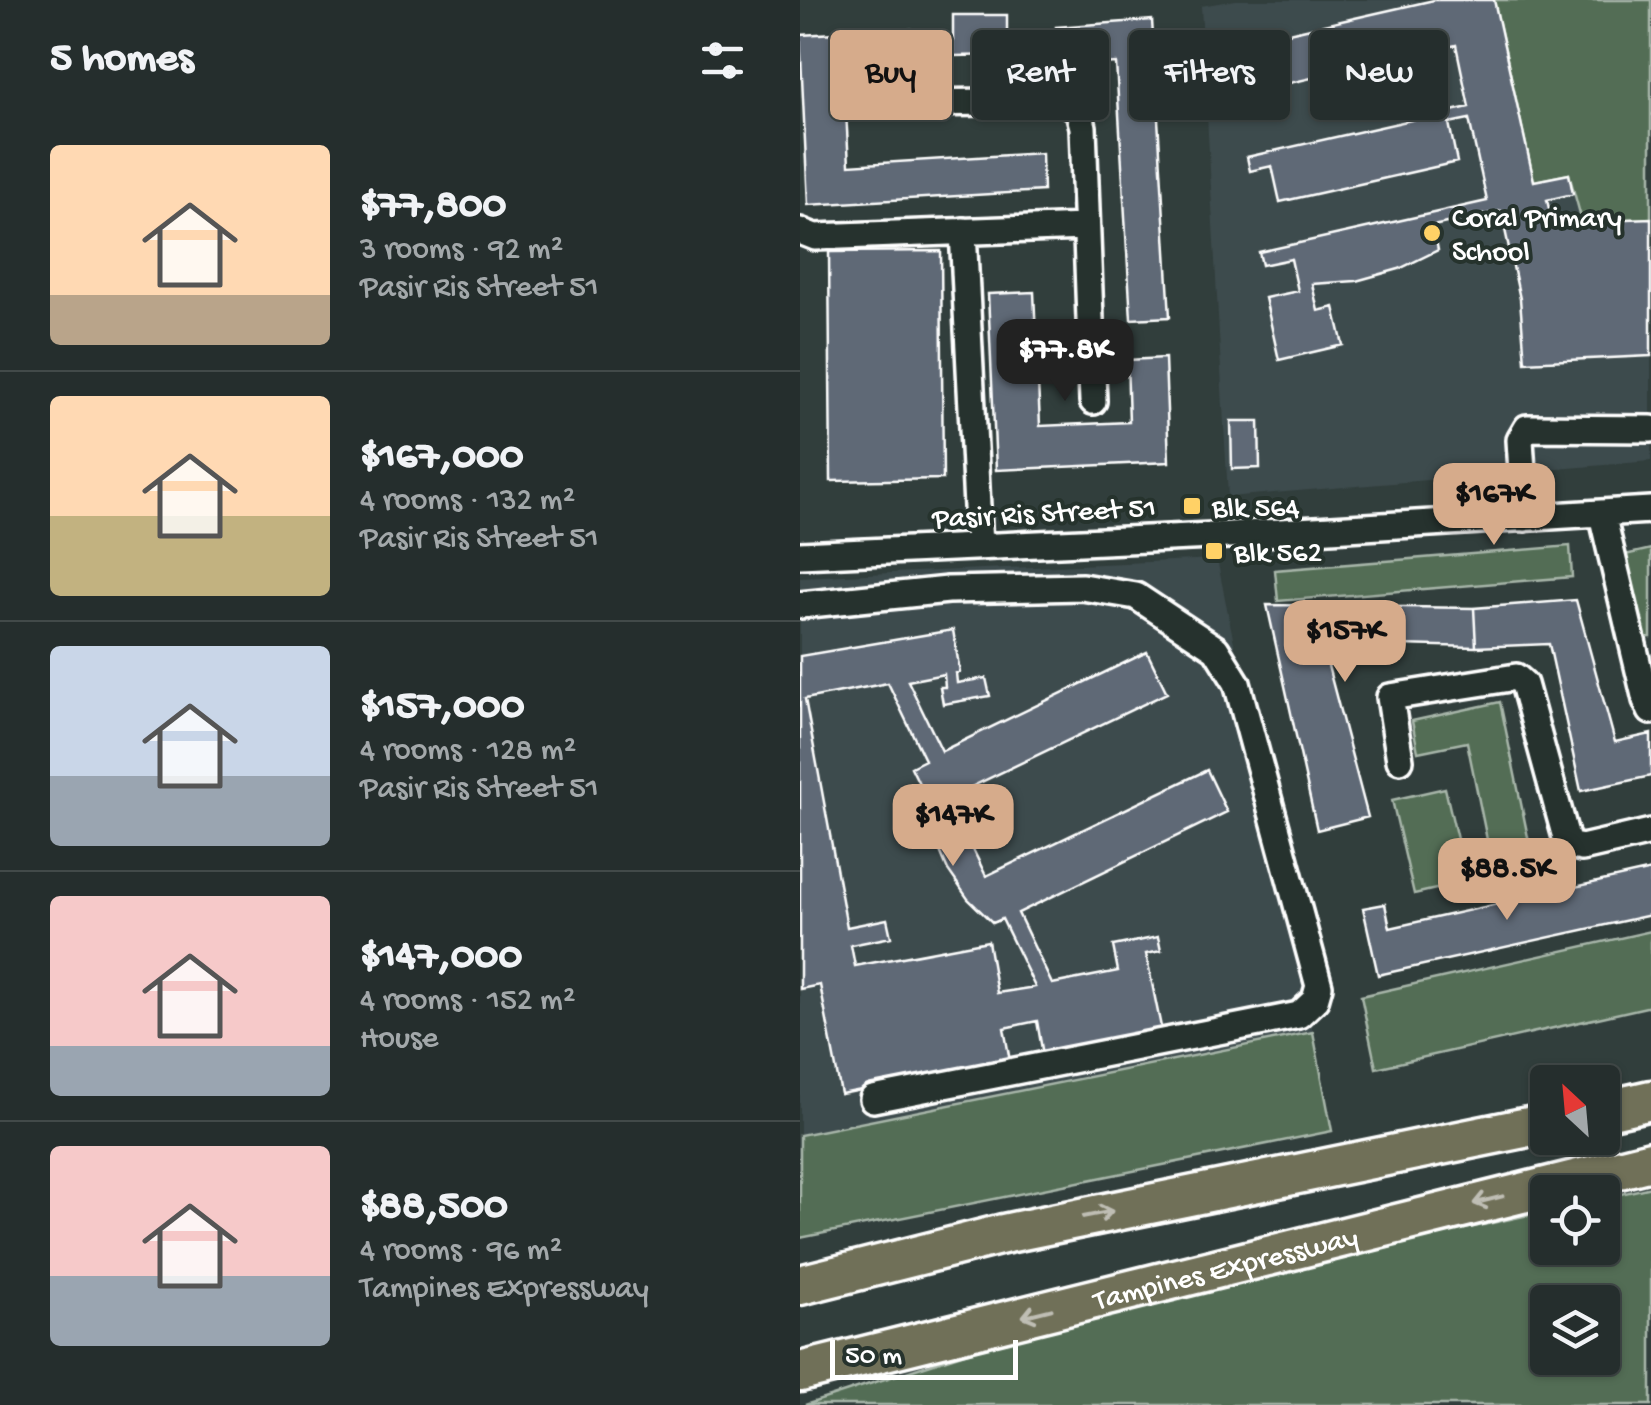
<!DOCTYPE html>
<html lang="en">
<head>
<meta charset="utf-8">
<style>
  :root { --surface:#252e2d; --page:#313a39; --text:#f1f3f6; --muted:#a3a8aa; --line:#424a49; --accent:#d6ab8b }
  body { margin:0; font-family:"Gochi Hand",sans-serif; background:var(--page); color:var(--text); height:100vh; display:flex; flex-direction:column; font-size:38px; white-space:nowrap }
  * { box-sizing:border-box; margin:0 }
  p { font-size:32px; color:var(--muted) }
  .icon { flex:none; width:55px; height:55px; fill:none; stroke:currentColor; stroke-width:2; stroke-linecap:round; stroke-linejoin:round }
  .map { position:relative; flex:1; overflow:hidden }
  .side { display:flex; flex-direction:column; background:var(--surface); width:800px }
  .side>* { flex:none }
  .top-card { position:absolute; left:30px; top:30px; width:670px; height:90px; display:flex; gap:20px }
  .needle { width:65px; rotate:334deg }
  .tools { position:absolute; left:730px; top:1065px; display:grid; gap:20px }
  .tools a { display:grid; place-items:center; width:90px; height:90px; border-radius:10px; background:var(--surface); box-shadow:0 2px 8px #0004,0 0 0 2px var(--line); font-size:50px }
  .scale { position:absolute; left:30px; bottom:25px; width:188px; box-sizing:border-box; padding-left:10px; border:5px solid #fff; border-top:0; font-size:28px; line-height:35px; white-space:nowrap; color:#fff; -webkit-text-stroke:8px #26332d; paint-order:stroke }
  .price { position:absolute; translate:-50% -85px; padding:0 22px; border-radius:20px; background:var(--accent); color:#111; font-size:32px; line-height:65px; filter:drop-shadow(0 2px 5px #0008) }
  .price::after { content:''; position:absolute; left:50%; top:60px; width:30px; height:22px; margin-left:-15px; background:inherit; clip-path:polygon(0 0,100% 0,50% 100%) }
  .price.on { background:#222; color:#fff }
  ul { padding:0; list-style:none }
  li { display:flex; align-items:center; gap:30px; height:250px; padding:0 50px }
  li+li { border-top:2px solid var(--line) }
  li span { display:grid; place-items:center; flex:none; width:280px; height:200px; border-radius:10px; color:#555 }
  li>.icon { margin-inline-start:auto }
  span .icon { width:120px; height:120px; fill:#fffc; stroke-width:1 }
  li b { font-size:42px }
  h2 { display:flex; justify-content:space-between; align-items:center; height:120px; padding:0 50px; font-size:42px }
  .tag { padding:0 35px; border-radius:10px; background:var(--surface); box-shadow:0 2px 8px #0004,0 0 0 2px var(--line); font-size:35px; line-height:90px }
  .tag.on { background:var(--accent); color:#111 }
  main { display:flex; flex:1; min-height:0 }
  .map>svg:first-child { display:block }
  .built { fill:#3e4b4d }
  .green { fill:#526d54; stroke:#a8b6aa; stroke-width:2.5; fill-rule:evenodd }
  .building { fill:#5e6976; stroke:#fff; stroke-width:2.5; fill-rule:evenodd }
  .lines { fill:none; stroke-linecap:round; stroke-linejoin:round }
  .minor-casing { stroke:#fff; stroke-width:32 }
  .highway-casing { stroke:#fff; stroke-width:45 }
  .minor { stroke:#26332d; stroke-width:25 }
  .highway { stroke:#706f59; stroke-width:38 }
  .oneway { stroke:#bfbeb4 }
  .poi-dot { fill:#ffd166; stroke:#26332d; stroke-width:4 }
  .labels { text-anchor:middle; stroke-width:8; stroke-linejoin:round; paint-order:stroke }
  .poi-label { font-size:30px; fill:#fff; stroke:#26332d; text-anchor:start }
  .street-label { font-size:30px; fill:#fff; stroke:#26332d }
</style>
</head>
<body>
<main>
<section class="side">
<h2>5 homes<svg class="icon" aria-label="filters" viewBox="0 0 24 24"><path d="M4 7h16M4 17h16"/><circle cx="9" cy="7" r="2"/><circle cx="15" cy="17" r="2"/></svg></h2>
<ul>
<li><span style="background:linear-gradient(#ffd9b3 75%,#b9a48a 0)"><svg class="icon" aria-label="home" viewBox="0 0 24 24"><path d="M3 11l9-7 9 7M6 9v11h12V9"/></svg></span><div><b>$77,800</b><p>3 rooms · 92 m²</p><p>Pasir Ris Street 51</p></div></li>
<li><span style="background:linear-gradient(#ffd9b3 60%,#c2b280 0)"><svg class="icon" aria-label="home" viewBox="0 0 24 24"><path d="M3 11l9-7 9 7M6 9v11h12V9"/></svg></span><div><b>$167,000</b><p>4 rooms · 132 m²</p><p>Pasir Ris Street 51</p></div></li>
<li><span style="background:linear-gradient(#c9d6e8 65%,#9aa5b1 0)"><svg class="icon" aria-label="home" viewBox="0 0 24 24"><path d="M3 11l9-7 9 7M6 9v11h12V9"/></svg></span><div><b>$157,000</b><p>4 rooms · 128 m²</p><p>Pasir Ris Street 51</p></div></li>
<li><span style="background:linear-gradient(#f6c9c9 75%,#9aa5b1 0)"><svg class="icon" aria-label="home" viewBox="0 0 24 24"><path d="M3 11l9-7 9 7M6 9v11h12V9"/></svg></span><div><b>$147,000</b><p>4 rooms · 152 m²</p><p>House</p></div></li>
<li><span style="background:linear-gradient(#f6c9c9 65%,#9aa5b1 0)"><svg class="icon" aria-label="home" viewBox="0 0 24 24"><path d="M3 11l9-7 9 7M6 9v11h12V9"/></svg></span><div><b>$88,500</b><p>4 rooms · 96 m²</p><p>Tampines Expressway</p></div></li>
</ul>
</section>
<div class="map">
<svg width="851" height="1405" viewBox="0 0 851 1405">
  <rect width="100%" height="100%" fill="#313e3c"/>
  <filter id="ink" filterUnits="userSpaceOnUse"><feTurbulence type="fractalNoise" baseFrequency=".01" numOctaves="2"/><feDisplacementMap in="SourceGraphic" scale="20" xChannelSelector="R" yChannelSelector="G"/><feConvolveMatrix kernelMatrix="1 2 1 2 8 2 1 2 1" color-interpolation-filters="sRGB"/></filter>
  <g filter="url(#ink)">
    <path class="built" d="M436 0H851V461L428 497 401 6Z
      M417 559 517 1052 0 1163V577Z"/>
    <path class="green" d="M694 0H851V218L782 221 769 174 734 181Z
      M770 546 772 577 478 601 475 570Z
      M851 549V637L831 638 812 558Z
      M700 702 735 871 695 879 667 742 618 752 612 721Z
      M645 788 667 882 614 894 592 800Z
      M851 931V1006L576 1068 561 996Z
      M513 1032 532 1131 0 1238V1135Z
      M851 1187V1405H5L306 1307 747 1211 748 1248H802L803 1198ZM748 1302H802V1358H748Z"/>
    <path class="building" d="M634 0H694L734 181 769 174 773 194 747 200 752 222 851 218V356L725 362 720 299 701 211 633 226 638 250 599 269 556 281 512 284 518 311 534 307 543 345 479 360 465 298 498 291 491 259 462 265 459 252 687 201 669 119 649 123 657 162 480 202 472 166 450 171 447 157 669 107 656 45 455 91 452 80 470 76 462 39Z
      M153 15H207V55L153 56Z
      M352 20 370 317 331 319 316 63 259 67 256 27Z
      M111 29 113 71 44 76 49 165 242 153 243 191 8 205 0 35Z
      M141 251 143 479 31 481 29 252Z
      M234 292 240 426 329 422 327 360 365 358 369 462 196 470 188 294Z
      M431 421H459L460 468 432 469Z
      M776 600 815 742 851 734V776L781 791 749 644 676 647 674 608Z
      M467 605 674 608 676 647 522 643 568 817 517 830Z
      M153 630 160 672 156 673 157 683 186 678 190 696 143 704 140 687H145L144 674 108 681 142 751 347 652 367 693 148 798 186 876 407 770 427 812 218 913 252 984 318 971 313 946 358 937 361 951 346 954 362 1032 243 1055 237 1021 204 1028 210 1061 41 1094 20 985 0 989V656ZM88 683 125 760 111 767 128 802 134 837 148 870 168 899 193 923 202 919 235 987 197 993 188 941 55 966 51 945 91 937 87 919 47 927 5 699Z
      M851 870V915L578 975 563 908 585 904 590 928Z"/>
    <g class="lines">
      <defs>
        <path id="minor" d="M115 103 262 101 278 108 283 127 293 401
          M0 231 15 237 285 227
          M163 231 179 546
          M802 514 846 700 851 711
          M725 518 720 440 727 428 851 429
          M0 555 412 536 851 510
          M0 605 148 590 282 587 336 596 416 649 437 683 519 986 515 1000 499 1015 73 1099
          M600 760 590 697 716 677 724 684 768 845 782 848 851 832"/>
        <g id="highway">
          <path d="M802 1111 851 1100"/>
          <path d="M0 1285 203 1234 748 1123"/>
          <path id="s1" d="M0 1372 851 1161"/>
        </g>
      </defs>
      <use href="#minor" class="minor-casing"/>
      <use href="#highway" class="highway-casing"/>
      <use href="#minor" class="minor"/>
      <use href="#highway" class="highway"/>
    </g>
    <defs><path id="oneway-shaft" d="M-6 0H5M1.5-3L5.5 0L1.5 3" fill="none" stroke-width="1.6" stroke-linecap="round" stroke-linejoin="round" transform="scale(2.5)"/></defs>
    <g class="oneway">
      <use href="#oneway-shaft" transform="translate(688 1200) rotate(166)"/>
      <use href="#oneway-shaft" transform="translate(298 1214) rotate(-11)"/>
      <use href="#oneway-shaft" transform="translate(237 1313) rotate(166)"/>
    </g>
  </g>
  <g class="poi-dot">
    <circle cx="632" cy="233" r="10"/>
    <rect x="382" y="496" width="20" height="20" rx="5"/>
    <rect x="404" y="541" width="20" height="20" rx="5"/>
  </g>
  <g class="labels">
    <g class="poi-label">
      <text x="652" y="226">Coral Primary<tspan x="652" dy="34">School</tspan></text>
      <text x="412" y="516">Blk 564</text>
      <text x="434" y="561">Blk 562</text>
    </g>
    <g class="street-label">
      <text transform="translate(244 511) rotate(-3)" y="10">Pasir Ris Street 51</text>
      <text dy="10" stroke="none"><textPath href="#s1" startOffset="438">Tampines Expressway</textPath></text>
    </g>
  </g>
</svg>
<div class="tools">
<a><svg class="needle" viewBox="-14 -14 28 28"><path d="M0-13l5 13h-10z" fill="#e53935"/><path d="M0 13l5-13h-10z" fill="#a3a8aa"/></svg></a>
<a><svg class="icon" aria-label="locate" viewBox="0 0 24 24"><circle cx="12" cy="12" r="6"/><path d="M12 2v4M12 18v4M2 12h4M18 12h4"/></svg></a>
<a><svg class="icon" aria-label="layers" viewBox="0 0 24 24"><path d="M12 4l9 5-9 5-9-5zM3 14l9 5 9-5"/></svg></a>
</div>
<div class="scale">50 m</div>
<b class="price on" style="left:265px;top:404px">$77.8K</b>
<b class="price" style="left:694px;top:548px">$167K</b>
<b class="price" style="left:545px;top:685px">$157K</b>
<b class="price" style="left:153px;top:869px">$147K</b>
<b class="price" style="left:707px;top:923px">$88.5K</b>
<div class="top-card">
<a class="tag on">Buy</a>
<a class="tag">Rent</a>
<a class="tag">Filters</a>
<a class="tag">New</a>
</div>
</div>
</main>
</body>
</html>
